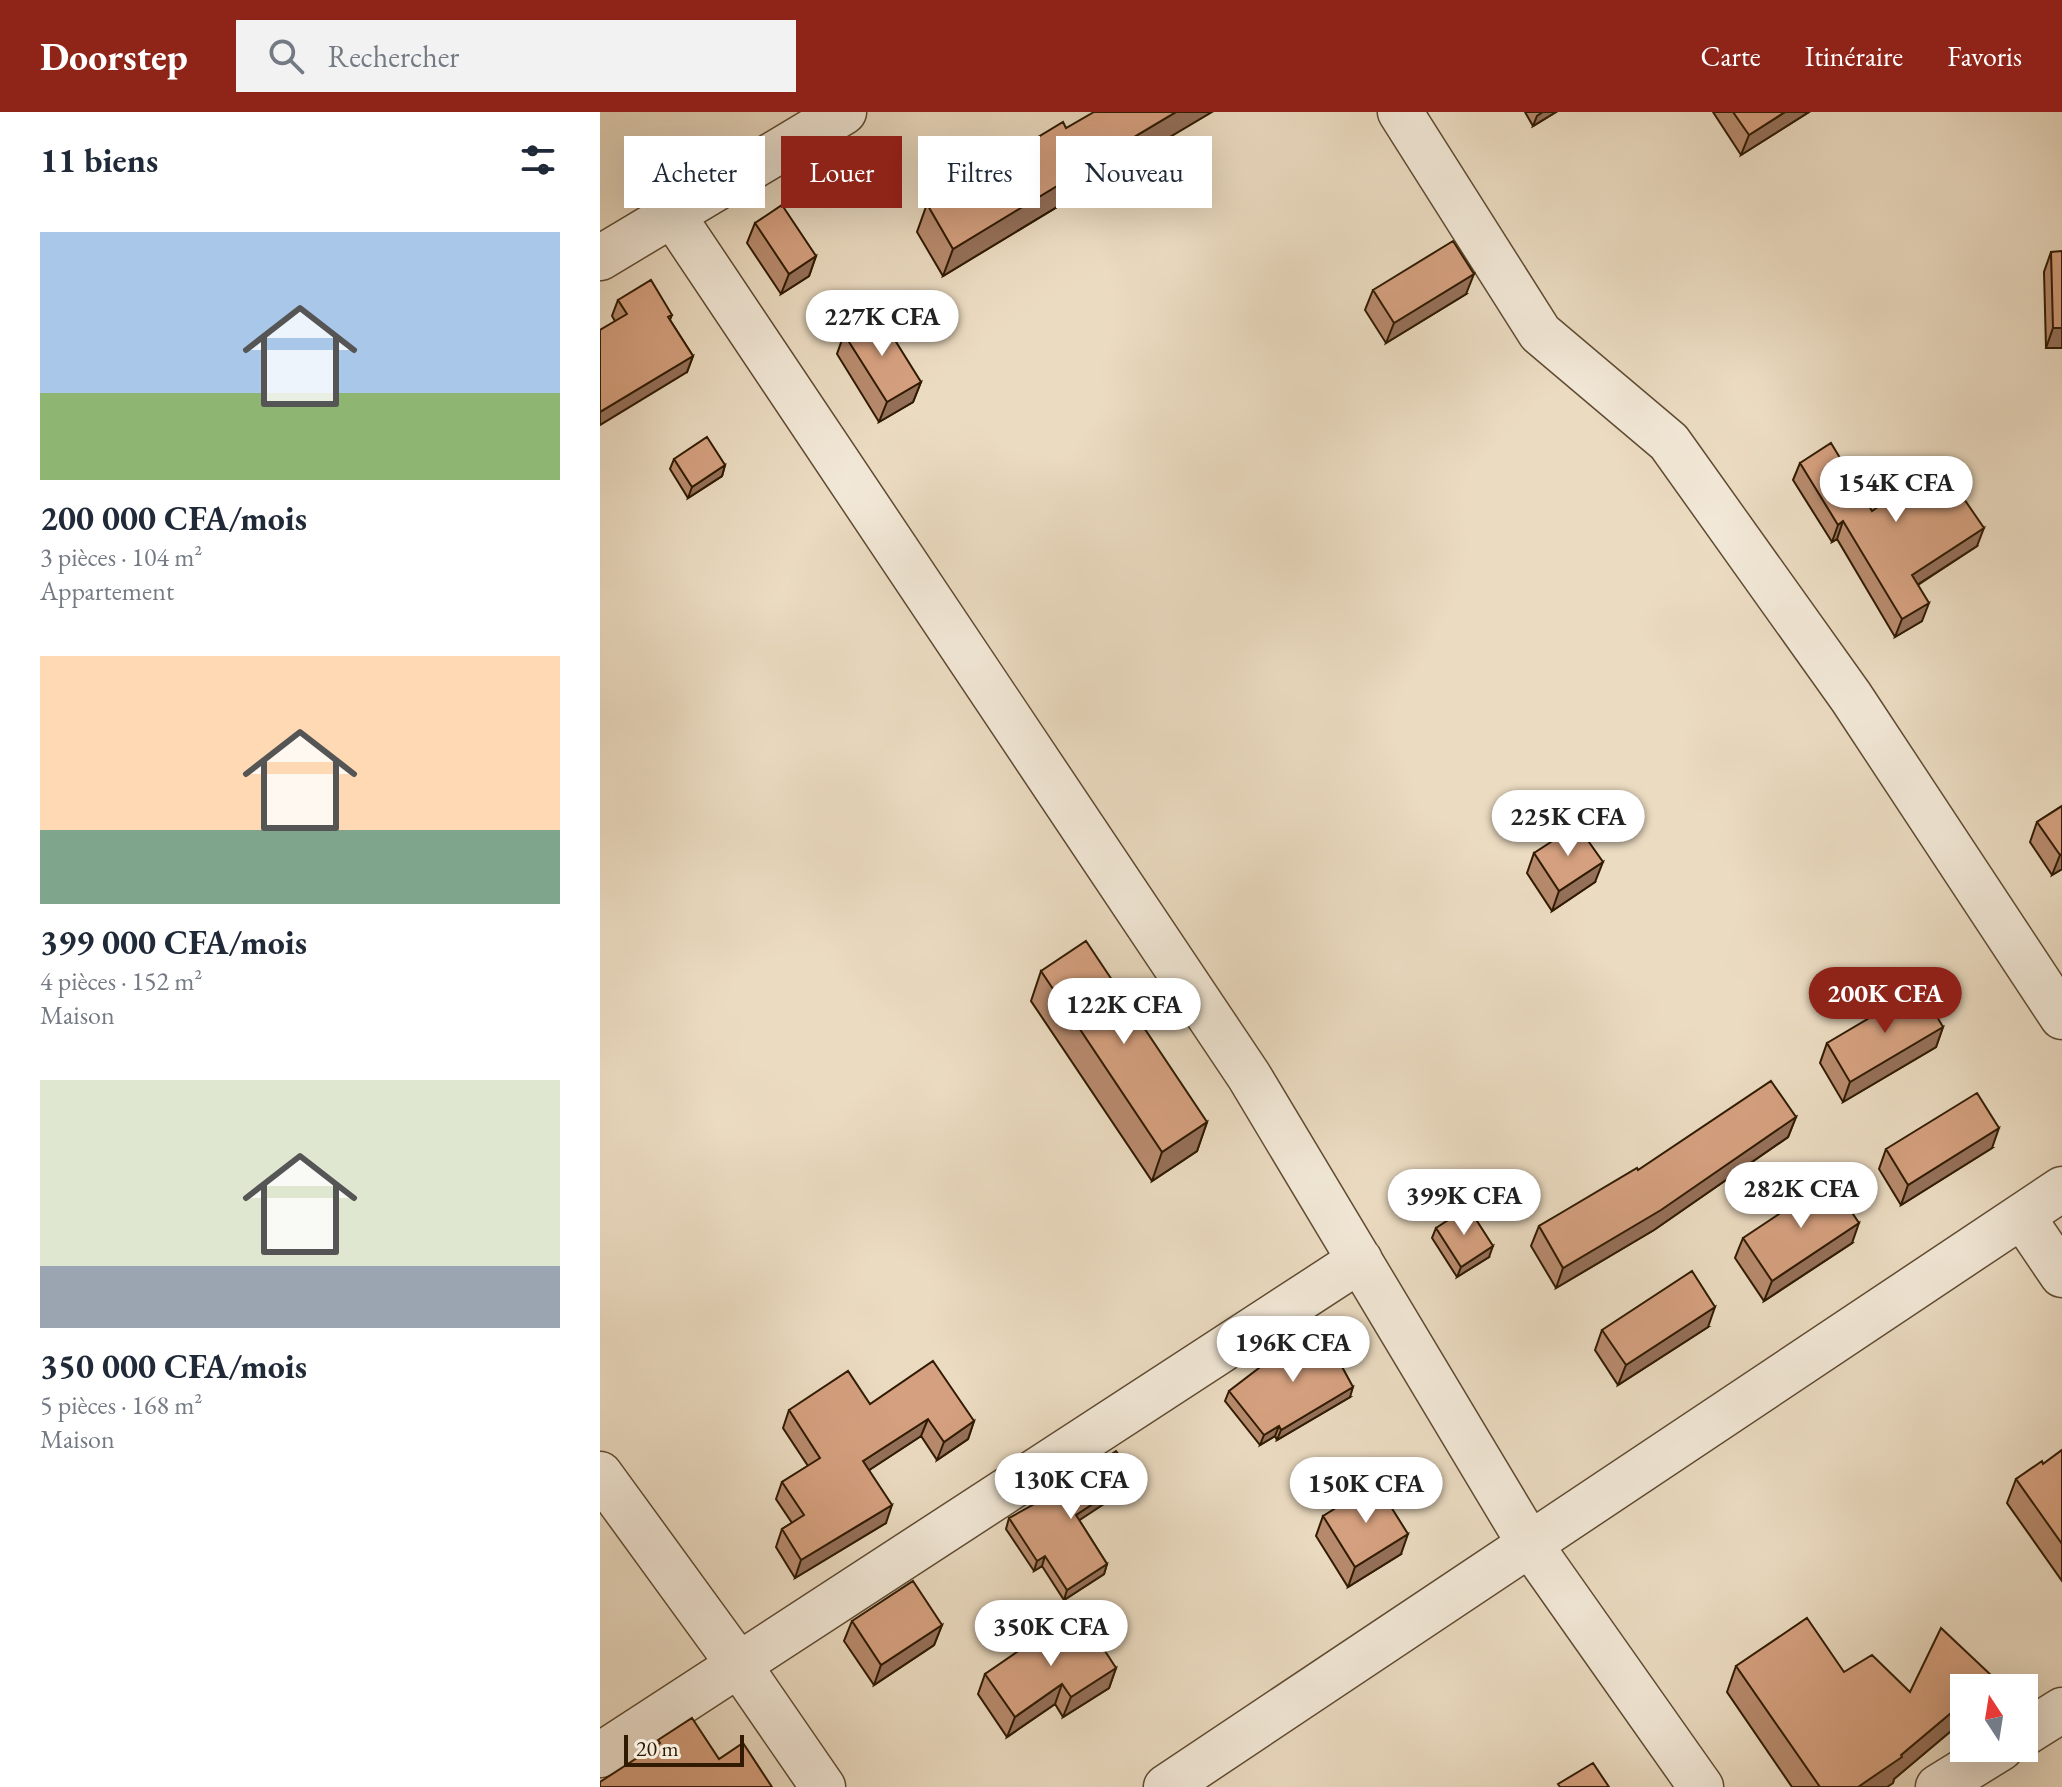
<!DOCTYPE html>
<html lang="fr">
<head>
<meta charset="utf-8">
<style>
  :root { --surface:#fff; --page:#f2f2f3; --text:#1f2937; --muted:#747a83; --accent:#8f2418 }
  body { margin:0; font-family:"EB Garamond",serif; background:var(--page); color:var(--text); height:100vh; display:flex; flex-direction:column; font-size:30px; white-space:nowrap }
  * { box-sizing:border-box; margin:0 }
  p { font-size:26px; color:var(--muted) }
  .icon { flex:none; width:44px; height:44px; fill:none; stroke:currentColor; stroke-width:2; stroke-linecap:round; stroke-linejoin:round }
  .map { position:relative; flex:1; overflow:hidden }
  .drawer { display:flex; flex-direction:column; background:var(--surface); width:600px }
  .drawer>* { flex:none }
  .hud { position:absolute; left:24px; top:24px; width:760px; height:72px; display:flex; gap:16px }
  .needle { width:52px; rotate:348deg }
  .controls { position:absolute; left:1350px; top:1562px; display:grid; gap:16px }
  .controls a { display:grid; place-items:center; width:88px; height:88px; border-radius:0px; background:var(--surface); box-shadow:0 8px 32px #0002; font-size:40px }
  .scale { position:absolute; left:24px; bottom:20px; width:120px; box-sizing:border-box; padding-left:8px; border:4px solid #301b02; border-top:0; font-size:22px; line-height:28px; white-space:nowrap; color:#301b02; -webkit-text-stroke:6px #f2e8d7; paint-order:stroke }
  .price { position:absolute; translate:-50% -68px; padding:0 18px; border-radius:28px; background:#fff; color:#222; font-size:26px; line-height:52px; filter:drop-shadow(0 2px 4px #0008) }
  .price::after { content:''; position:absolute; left:50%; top:48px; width:24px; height:18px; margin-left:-12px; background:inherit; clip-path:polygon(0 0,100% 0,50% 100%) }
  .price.selected { background:var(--accent); color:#fff }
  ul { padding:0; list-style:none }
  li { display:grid; align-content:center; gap:16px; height:424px; padding:0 40px }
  li span { display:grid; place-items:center; height:248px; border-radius:0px; color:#555 }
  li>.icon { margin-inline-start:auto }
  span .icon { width:144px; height:144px; fill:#fffc; stroke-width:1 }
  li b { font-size:34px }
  h2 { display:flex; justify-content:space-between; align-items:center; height:96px; padding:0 40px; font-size:34px }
  .chip { padding:0 28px; border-radius:0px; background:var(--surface); box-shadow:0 8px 32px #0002; font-size:28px; line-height:72px }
  .chip.selected { background:var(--accent); color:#fff }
  header { display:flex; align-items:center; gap:48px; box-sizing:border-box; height:112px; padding:0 40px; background:var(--accent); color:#fff }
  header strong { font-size:38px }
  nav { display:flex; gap:44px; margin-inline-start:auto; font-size:28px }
  .search { width:560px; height:72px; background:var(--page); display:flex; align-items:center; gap:20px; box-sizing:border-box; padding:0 28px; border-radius:0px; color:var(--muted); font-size:30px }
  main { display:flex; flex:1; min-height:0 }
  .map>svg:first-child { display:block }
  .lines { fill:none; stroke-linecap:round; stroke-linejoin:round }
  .minor-casing { stroke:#5f4b32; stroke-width:47 }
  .minor { stroke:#f2e8d7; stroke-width:44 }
  .wall { fill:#b78a6d; stroke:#301b02; stroke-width:2 }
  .shaded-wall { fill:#957059; stroke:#301b02; stroke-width:2 }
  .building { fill:#d5a07f; stroke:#301b02; stroke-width:2 }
</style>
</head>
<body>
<header>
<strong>Doorstep</strong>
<div class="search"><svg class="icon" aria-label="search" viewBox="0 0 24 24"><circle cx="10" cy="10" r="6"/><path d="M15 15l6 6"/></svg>Rechercher</div>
<nav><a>Carte</a><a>Itinéraire</a><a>Favoris</a></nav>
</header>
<main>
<section class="drawer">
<h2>11 biens<svg class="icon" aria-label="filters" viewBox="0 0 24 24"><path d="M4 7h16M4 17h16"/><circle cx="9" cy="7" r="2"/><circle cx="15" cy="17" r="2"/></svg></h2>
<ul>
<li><span style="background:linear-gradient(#a9c7e8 65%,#8fb573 0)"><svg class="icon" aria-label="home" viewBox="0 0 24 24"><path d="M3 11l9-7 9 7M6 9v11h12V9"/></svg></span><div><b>200 000 CFA/mois</b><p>3 pièces · 104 m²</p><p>Appartement</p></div></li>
<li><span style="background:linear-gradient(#ffd9b3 70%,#7fa58c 0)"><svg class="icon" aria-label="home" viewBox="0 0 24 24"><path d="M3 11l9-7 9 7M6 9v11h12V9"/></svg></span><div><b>399 000 CFA/mois</b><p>4 pièces · 152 m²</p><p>Maison</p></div></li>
<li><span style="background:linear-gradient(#dfe7d0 75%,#9aa5b1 0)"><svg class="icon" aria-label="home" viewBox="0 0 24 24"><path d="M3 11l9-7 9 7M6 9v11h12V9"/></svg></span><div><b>350 000 CFA/mois</b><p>5 pièces · 168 m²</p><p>Maison</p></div></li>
</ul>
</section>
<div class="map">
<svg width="1462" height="1675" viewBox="0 0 1462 1675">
  <rect width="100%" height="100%" fill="#ebdbc1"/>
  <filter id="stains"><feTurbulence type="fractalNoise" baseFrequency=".0025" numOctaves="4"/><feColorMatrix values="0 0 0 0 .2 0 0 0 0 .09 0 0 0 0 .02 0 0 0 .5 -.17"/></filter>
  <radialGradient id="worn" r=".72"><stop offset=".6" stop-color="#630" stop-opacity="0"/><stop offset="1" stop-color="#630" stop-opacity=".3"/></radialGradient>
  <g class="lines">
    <defs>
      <path id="minor" d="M800 0 940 221 1069 330 1251 585 1462 905
        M72 102 649 964 929 1431 1101 1675
        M0 146 244 0
        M1422 1104 1462 1163
        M0 1362 139 1553 223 1675
        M1424 1622 1462 1598
        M0 1643 760 1148
        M566 1675 1462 1077
        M1338 1675 1401 1636"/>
    </defs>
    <use href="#minor" class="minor-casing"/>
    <use href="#minor" class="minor"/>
  </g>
  <path class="wall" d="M925 0H956L933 14Z
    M1113 0H1209L1141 43Z
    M481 78 480 81 343 164 317 120 327 92Z
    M155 111 216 144 209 164 181 182 147 131Z
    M1451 140 1462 236H1446L1444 160Z
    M773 178 866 182 786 231 765 198Z
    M18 188 72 203 70 208 93 244 87 260 15 209 12 204Z
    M244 222 321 270 313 290 279 310 237 242Z
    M74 347 125 353 122 364 88 386 70 357Z
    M1200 351 1272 399 1377 434 1318 473 1322 509 1295 525 1237 427 1232 430 1193 368Z
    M1462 694V757L1452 763 1430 730 1437 710Z
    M934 741 995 770 952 799 927 761Z
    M441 859 607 1010 597 1039 552 1069 431 889Z
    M1343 915 1336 935 1243 990 1220 951 1227 931Z
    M1196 1005 1188 1025 1054 1118 956 1176 931 1134 939 1114 1038 1058Z
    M1392 1036 1301 1093 1279 1057 1286 1037Z
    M836 1116 889 1145 857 1165 832 1126Z
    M1143 1126 1252 1131 1164 1189 1135 1146Z
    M1108 1215 1018 1273 995 1238 1002 1218Z
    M629 1279 750 1285 677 1328 675 1324 660 1333 625 1289Z
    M189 1298 374 1309 368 1327 337 1348 321 1324 269 1358 286 1411 195 1466 176 1435 182 1417 192 1411 176 1387 182 1370 208 1354 183 1316Z
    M1462 1338V1469L1407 1391 1416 1367 1443 1352Z
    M531 1374 479 1408 507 1452 504 1462 464 1488 442 1454 434 1459 406 1417 409 1406Z
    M723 1404 801 1442 748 1475 716 1424Z
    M252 1509 342 1513 334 1533 274 1573 244 1529Z
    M430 1538 516 1556 509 1576 463 1605 455 1592 407 1625 378 1582 385 1562Z
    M1136 1554 1244 1560 1310 1580 1393 1565 1389 1576H1364V1608L1294 1667 1293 1671 1287 1675H1192L1127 1580Z"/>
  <path class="shaded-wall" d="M576 0H612L481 78 480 81 343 164 353 137 489 52Z
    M943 0H956L933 14 937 4Z
    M1185 0H1209L1141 43 1149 23Z
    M216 144 209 164 181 182 189 162Z
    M874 162 866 182 786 231 794 211Z
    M1453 216H1462V236H1446Z
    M93 244 87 260 0 313V300Z
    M321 270 313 290 279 310 287 290Z
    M125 353 122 364 88 386 92 375Z
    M1243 409 1237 427 1232 430 1238 413Z
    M1384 416 1377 434 1306 480 1312 463Z
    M1329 491 1322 509 1295 525 1302 507Z
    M1462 742V757L1452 763 1460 743Z
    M1003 750 995 770 952 799 959 779Z
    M1343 915 1336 935 1243 990 1250 970Z
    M1196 1005 1188 1025 1054 1118 956 1176 963 1156Z
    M607 1010 597 1039 552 1069 562 1040Z
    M1399 1016 1392 1036 1301 1093 1308 1073Z
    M1259 1111 1252 1131 1164 1189 1172 1169Z
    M893 1134 889 1145 857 1165 861 1155Z
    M1115 1195 1108 1215 1018 1273 1026 1253Z
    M753 1275 750 1285 677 1328 681 1318Z
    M328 1307 321 1324 257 1366 263 1349Z
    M374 1309 368 1327 337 1348 344 1330Z
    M679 1314 675 1324 660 1333 664 1323Z
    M535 1364 531 1374 472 1413 476 1403Z
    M292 1393 286 1411 195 1466 201 1448Z
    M808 1422 801 1442 748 1475 755 1455Z
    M445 1444 442 1454 434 1459 437 1449Z
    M507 1452 504 1462 464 1488 467 1478Z
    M342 1513 334 1533 274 1573 281 1553Z
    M516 1556 509 1576 463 1605 471 1585Z
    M1393 1565 1389 1576H1380Z
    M462 1572 455 1592 407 1625 415 1605Z
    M1364 1590V1608L1294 1667 1293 1671 1287 1675H1258L1301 1643Z"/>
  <path class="building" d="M494 0H576L489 52 490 54 353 137 327 92 463 10 466 16Z
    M1133 0H1185L1149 23Z
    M182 93 216 144 189 162 155 111Z
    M853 129 874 162 794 211 773 178Z
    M1462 139V216H1453L1451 140Z
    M51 168 72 203 68 205 93 244 0 300V218L27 202 18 188Z
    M278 201 321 270 287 290 244 222Z
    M107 325 125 353 92 375 74 347Z
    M1231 331 1272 399 1340 352 1384 416 1312 463 1329 491 1302 507 1243 409 1238 413 1200 351Z
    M1462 694V742L1460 743 1437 710Z
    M977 713 1003 750 959 779 934 741Z
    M486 829 607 1010 562 1040 441 859Z
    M1320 876 1343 915 1250 970 1227 931Z
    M1171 969 1196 1005 1061 1098 963 1156 939 1114 1037 1056 1038 1058Z
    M1377 981 1399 1016 1308 1073 1286 1037Z
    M1230 1068 1259 1111 1172 1169 1143 1126Z
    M868 1095 893 1134 861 1155 836 1116Z
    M1092 1159 1115 1195 1026 1253 1002 1218Z
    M722 1218 753 1275 681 1318 679 1314 664 1323 629 1279 672 1246Z
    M333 1249 374 1309 344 1330 328 1307 263 1349 292 1393 201 1448 182 1417 204 1403 182 1370 220 1346 189 1298 248 1259 270 1292Z
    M1462 1338V1432L1416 1367 1442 1349 1443 1352Z
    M516 1339 519 1343 521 1342 535 1364 476 1403 507 1452 467 1478 445 1444 437 1449 409 1406 456 1380Z
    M776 1371 808 1422 755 1455 723 1404Z
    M313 1469 342 1513 281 1553 252 1509Z
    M483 1505 516 1556 471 1585 462 1572 415 1605 385 1562 427 1533 430 1538Z
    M1207 1506 1244 1560 1272 1543 1310 1580 1341 1516 1393 1565 1380 1576H1364V1590L1301 1643 1302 1645 1258 1675H1220L1136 1554Z
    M92 1606 119 1647 143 1631 172 1675H0V1670L60 1631 58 1628Z
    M993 1651 1009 1675H960L958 1672Z"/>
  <rect width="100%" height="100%" filter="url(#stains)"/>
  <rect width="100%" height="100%" fill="url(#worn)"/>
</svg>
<div class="controls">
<a><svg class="needle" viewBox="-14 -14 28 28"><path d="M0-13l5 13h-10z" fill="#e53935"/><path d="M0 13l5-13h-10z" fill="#747a83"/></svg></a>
</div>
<div class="scale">20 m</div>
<b class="price" style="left:282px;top:246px">227K CFA</b>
<b class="price" style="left:1296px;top:412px">154K CFA</b>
<b class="price" style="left:968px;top:746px">225K CFA</b>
<b class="price selected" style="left:1285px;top:923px">200K CFA</b>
<b class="price" style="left:524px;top:934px">122K CFA</b>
<b class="price" style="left:1201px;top:1118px">282K CFA</b>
<b class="price" style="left:864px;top:1125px">399K CFA</b>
<b class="price" style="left:693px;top:1272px">196K CFA</b>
<b class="price" style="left:471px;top:1409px">130K CFA</b>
<b class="price" style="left:766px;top:1413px">150K CFA</b>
<b class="price" style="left:451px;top:1556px">350K CFA</b>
<div class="hud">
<a class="chip">Acheter</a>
<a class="chip selected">Louer</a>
<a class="chip">Filtres</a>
<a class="chip">Nouveau</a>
</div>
</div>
</main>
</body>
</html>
